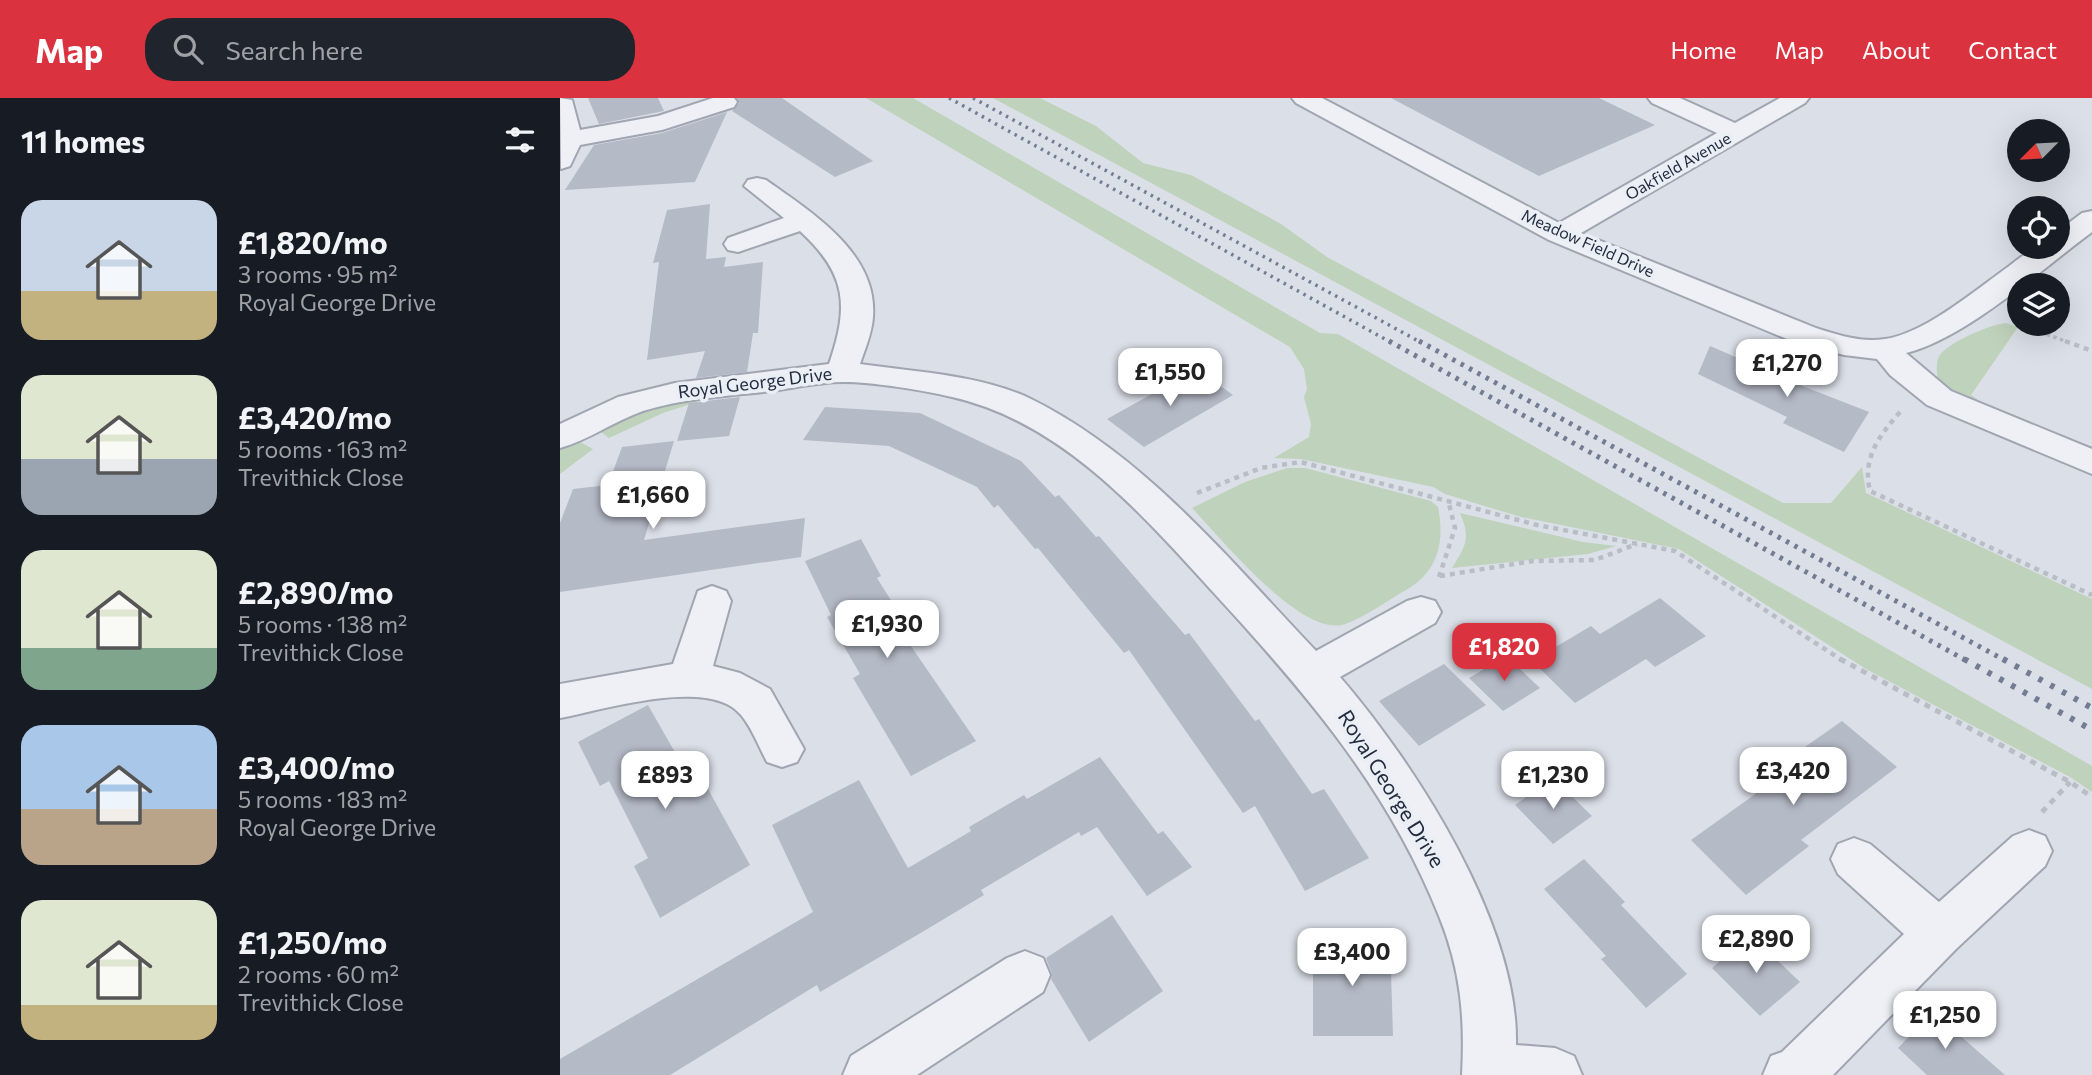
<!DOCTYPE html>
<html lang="en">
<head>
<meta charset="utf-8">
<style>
  :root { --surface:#171b24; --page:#20242c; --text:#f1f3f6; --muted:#9ea1a6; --accent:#da323e }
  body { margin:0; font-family:Commissioner,sans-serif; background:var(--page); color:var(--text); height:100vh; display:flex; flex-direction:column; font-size:26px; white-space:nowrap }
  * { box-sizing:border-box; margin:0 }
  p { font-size:23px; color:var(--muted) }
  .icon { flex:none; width:38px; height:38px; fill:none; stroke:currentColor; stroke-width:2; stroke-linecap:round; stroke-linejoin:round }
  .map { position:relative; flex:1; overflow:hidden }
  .side { display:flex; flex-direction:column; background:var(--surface); width:560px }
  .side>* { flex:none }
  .needle { width:46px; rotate:246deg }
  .fabs { position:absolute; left:1447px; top:21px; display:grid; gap:14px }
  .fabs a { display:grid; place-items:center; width:63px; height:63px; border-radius:50%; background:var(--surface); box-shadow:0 7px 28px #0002; font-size:35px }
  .price { position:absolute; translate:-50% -60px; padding:0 16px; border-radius:14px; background:#fff; color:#222; font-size:23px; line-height:46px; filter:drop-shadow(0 2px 4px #0008) }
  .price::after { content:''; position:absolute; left:50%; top:42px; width:21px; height:16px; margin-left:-10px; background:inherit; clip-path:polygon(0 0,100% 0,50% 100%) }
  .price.on { background:var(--accent); color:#fff }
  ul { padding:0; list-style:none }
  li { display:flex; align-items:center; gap:21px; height:175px; padding:0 21px }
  li span { display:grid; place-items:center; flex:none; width:196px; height:140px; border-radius:21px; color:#555 }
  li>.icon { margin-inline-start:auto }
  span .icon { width:84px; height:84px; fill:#fffc; stroke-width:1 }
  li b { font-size:30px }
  h2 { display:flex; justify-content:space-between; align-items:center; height:84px; padding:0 21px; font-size:30px }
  header { display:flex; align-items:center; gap:42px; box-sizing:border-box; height:98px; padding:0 35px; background:var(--accent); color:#fff }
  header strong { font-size:33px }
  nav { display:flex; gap:38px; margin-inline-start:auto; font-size:24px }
  .search { width:490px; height:63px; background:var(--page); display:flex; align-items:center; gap:18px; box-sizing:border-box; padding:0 24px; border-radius:28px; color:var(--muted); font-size:26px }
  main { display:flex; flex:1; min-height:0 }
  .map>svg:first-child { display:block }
  .green { fill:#bfd2bb }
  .building { fill:#b5bac7 }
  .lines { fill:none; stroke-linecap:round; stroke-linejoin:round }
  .minor-casing { stroke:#a0a5b1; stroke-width:4 }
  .path-far2 { stroke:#b9bdc5; stroke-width:3.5; stroke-dasharray:3.5 3.5; stroke-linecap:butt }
  .path-far1 { stroke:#b9bdc5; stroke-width:4.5; stroke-dasharray:5 5; stroke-linecap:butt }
  .path { stroke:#b9bdc5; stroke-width:5; stroke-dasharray:6 6; stroke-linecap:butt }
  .minor { fill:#eef0f5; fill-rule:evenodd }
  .rail-far2 { stroke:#737c92; stroke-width:3.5; stroke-dasharray:2.5 5; stroke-linecap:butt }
  .rail-far1 { stroke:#737c92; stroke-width:5; stroke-dasharray:3.5 6; stroke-linecap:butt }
  .rail { stroke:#737c92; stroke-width:6; stroke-dasharray:4.5 9; stroke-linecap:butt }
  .labels { text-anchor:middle; stroke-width:7; stroke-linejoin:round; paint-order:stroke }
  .far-street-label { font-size:16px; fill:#242b3e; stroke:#eaeef5 }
  .street-label { font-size:18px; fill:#242b3e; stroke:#eaeef5 }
  .near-street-label { font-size:21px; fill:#242b3e; stroke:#eaeef5 }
</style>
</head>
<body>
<header>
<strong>Map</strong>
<div class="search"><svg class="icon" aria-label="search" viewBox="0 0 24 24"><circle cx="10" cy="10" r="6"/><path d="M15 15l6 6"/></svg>Search here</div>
<nav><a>Home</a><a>Map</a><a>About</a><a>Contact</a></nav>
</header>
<main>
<section class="side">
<h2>11 homes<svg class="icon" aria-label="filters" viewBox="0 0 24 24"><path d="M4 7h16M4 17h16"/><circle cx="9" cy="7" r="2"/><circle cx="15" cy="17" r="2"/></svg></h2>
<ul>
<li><span style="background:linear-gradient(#c9d6e8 65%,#c2b280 0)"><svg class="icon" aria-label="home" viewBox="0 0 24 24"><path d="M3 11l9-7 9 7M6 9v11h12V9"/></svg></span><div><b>£1,820/mo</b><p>3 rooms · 95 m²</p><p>Royal George Drive</p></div></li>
<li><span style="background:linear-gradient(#dfe7d0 60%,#9aa5b1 0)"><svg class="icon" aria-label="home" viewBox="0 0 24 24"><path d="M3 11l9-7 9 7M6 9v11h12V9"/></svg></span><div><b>£3,420/mo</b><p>5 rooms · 163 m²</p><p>Trevithick Close</p></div></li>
<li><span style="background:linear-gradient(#dfe7d0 70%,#7fa58c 0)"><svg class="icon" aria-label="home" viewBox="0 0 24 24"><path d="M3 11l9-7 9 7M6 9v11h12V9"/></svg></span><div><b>£2,890/mo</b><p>5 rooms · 138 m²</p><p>Trevithick Close</p></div></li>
<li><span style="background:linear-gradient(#a9c7e8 60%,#b9a48a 0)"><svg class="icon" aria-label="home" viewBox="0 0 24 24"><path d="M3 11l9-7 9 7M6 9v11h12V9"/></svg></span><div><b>£3,400/mo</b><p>5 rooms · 183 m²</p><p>Royal George Drive</p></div></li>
<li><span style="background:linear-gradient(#dfe7d0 75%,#c2b280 0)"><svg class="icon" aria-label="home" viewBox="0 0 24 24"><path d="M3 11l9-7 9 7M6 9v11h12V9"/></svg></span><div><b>£1,250/mo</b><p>2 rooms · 60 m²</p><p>Trevithick Close</p></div></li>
</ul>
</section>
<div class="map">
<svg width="1532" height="977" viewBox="0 0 1532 977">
  <rect width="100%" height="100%" fill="#dbdfe7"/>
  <path class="green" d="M306 0H353L760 235 778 236 1532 668V694L1510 679 1306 571 1119 451 961 419 885 396 873 389 741 361 714 360 749 339 751 326 744 299 747 291 744 271 730 249Z
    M433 0H480L536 28 583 65 631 77 721 126 767 159 1223 405H1271L1302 369 1306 395 1532 501V591Z
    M1446 225 1458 229 1411 297 1417 301 1415 305 1388 293 1378 284C1377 276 1375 264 1380 257 1389 244 1431 226 1446 225Z
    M140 298 137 304 103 315 49 340 41 334 86 310Z
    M20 344 33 351 0 376V351Z
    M727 370H745L871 403 878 409C885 444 878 474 846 492 826 503 806 519 785 526 742 541 660 439 632 410L685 384Z
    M900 415 1023 444 1056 448 1028 456 892 470C906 447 911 441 900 415Z"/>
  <path class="building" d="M28 0H98L104 13 39 26Z
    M177 0H222L313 63 275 79 172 13 179 5Z
    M831 0H1039L1095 27 979 78Z
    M167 14 135 84 5 92 34 47 102 35Z
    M150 106 146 161 166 159 164 169 203 164 198 235H193L187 274 136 280 145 253 87 262 99 164 93 165 107 112Z
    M1150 248 1245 289 1309 314 1284 354 1223 325 1227 319 1138 276Z
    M637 271 673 297 584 349 547 321Z
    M180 299 169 338 117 343 129 305Z
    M265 309 360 315 461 363 495 399 499 397 536 439 539 438 625 537 629 535 695 623 699 621 752 696 764 691 809 760 745 793 695 708 683 715 569 552 564 555 478 450 475 451 438 407 434 410 417 389 329 348 243 342Z
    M114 343 84 442 245 420 241 459 0 494V425L13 391 48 387 62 349Z
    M301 441 321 478 317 480 349 531 342 535 416 643 351 678 293 580 300 576 267 519 271 517 245 463Z
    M1100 500 1146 538 1095 569 1086 561 1015 605 972 563 1031 528 1040 536Z
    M946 558 980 590 943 613 909 580Z
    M884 566 926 607 859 648 819 603Z
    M88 607 117 658 127 653 190 767 100 820 74 768 88 760 49 683 40 688 18 644Z
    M1282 623 1337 669 1241 742 1249 748 1186 797 1131 742 1232 670 1225 663Z
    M540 659 598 736 603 733 632 769 587 798 537 729 521 738 519 734 421 792 424 797 364 833 260 894 257 887 110 977H0V961L253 814 212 727 299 682 348 770 411 733 409 729 464 697 467 701Z
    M993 680 1032 718 993 746 955 707Z
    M1024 761 1065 804 1061 807 1127 876 1086 910 1041 861 1046 858 984 791Z
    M552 817 603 893 529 944 491 881 492 876 486 860Z
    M1191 837 1240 884 1200 918 1152 870Z
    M753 841H830L833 938H753Z
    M1373 914 1445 977H1367L1338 950Z"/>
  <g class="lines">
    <defs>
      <path id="minor" d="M0 0 12 2 20 32 98 18 153 0H174L177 4 174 9 102 32 20 47 10 68 1 71Z
        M732 0H762L999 125 1157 35 1092 5 1088 0H1120L1175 25 1220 0H1249L1245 5 1021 135 1256 230C1278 237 1302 245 1325 241 1362 236 1411 196 1441 174 1465 157 1467 149 1498 149V133L1522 115 1532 113V134C1482 171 1406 240 1346 255L1391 293 1532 351V376L1367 307 1330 277 1317 261 1284 257 1234 244 989 142 736 5Z
        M197 80 206 82C251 114 318 155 313 219 312 235 305 251 300 266 355 274 422 277 471 301 586 358 670 463 756 553L847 503 861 499 875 503 881 514 875 525 780 579C856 667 959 827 956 947L995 950 1014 958 1022 977H902C905 920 901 872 879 818 828 690 745 594 653 494 581 415 502 324 392 299 362 292 313 284 283 284 259 284 234 290 212 293 169 298 124 300 83 313 54 323 29 342 0 350V326L58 299 115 285 269 266C289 208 287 176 240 133L178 154 168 152 164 146 168 140 224 120 184 88 188 82Z
        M152 488 166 493 171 503 153 568 180 575 210 591 244 651 237 664 222 669 207 664C199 649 192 630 181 617 150 578 43 612 0 620V586L113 566 138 493Z
        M1469 732 1485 738 1492 753 1485 768 1396 851 1273 977H1203L1211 958 1222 954 1344 836 1278 776 1271 761 1278 746 1294 740 1310 746 1379 804 1453 738Z
        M465 853 483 860 490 877 483 894 357 977H283L291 958 447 860Z"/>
    </defs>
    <use href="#minor" class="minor-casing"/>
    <path class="path-far2" d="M1454 224 1510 245"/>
    <path class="path-far1" d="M1505 243 1532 253
      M1340 314C1319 338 1302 360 1310 393L1532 497
      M637 395 701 370 741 364 977 427 1115 453 1283 563
      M880 478 973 463 1035 462 1077 446
      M879 479 895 430 888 402"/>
    <path class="path" d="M1280 561 1510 684 1532 699
      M1482 714 1510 684"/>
    <use href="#minor" class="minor"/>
    <path class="rail-far2" d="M389 0 832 245
      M413 0 862 245"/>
    <path class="rail-far1" d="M829 243 1407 563
      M859 243 1446 563"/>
    <path class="rail" d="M1404 561 1532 632
      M1443 561 1532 610"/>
  </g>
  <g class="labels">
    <g class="far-street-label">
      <text transform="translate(1118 68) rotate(-30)" y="6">Oakfield Avenue</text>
      <text transform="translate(1028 145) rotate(24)" y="6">Meadow Field Drive</text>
    </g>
    <g class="street-label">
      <text transform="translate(195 285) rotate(-7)" y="6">Royal George Drive</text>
    </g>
    <g class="near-street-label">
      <text transform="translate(831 691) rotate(58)" y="7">Royal George Drive</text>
    </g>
  </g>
</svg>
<div class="fabs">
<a><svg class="needle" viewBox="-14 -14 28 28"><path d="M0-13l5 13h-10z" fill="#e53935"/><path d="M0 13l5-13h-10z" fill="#9ea1a6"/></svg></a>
<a><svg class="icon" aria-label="locate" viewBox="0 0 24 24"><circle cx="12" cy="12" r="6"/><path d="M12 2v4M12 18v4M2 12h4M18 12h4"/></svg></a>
<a><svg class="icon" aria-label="layers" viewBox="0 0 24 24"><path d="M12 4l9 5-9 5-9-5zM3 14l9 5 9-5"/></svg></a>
</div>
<b class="price" style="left:1227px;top:301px">£1,270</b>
<b class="price" style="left:610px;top:310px">£1,550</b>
<b class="price" style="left:93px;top:433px">£1,660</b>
<b class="price" style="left:327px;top:562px">£1,930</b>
<b class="price on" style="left:944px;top:585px">£1,820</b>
<b class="price" style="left:1233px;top:709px">£3,420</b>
<b class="price" style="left:105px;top:713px">£893</b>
<b class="price" style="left:993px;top:713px">£1,230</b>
<b class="price" style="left:1196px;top:877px">£2,890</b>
<b class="price" style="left:792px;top:890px">£3,400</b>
<b class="price" style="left:1385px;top:953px">£1,250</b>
</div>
</main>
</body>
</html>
